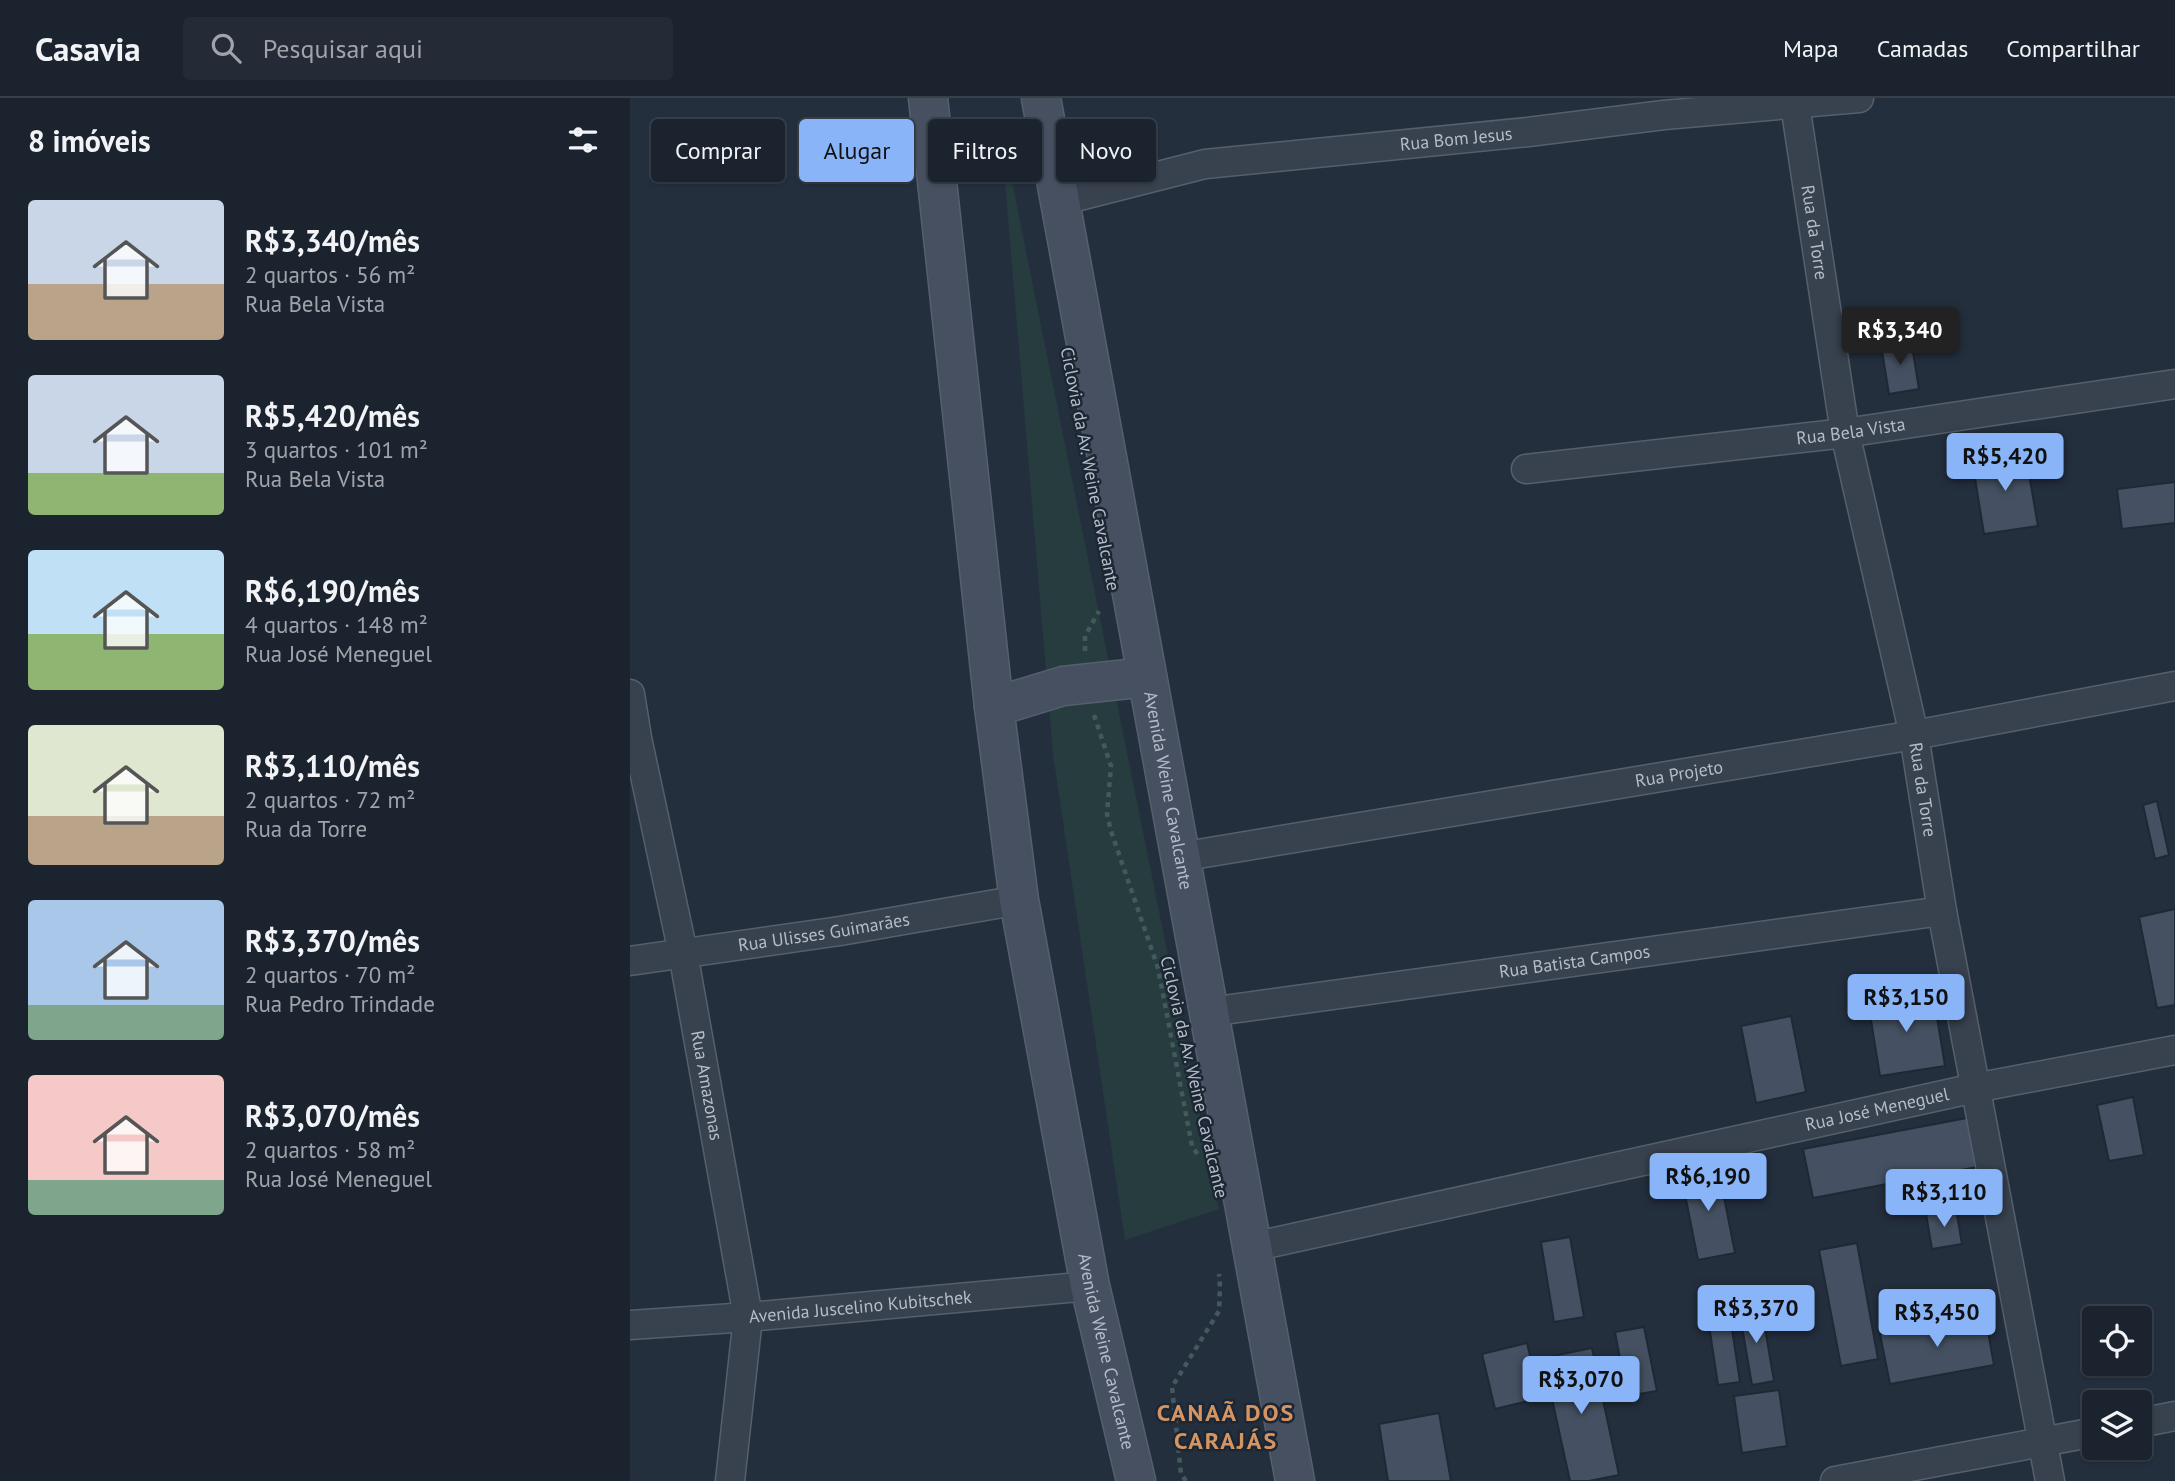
<!DOCTYPE html>
<html lang="pt">
<head>
<meta charset="utf-8">
<style>
  :root { --surface:#1b232e; --page:#242b36; --text:#f1f3f6; --muted:#a0a4aa; --line:#39404a; --accent:#8ab4f8 }
  body { margin:0; font-family:"PT Sans",sans-serif; background:var(--page); color:var(--text); height:100vh; display:flex; flex-direction:column; font-size:26px; white-space:nowrap }
  * { box-sizing:border-box; margin:0 }
  p { font-size:23px; color:var(--muted) }
  .icon { flex:none; width:38px; height:38px; fill:none; stroke:currentColor; stroke-width:2; stroke-linecap:round; stroke-linejoin:round }
  .map { position:relative; flex:1; overflow:hidden }
  .panel { display:flex; flex-direction:column; background:var(--surface); width:630px }
  .panel>* { flex:none }
  .hud { position:absolute; left:21px; top:21px; width:665px; height:63px; display:flex; gap:14px }
  .buttons { position:absolute; left:1452px; top:1208px; display:grid; gap:14px }
  .buttons a { display:grid; place-items:center; width:70px; height:70px; border-radius:7px; background:var(--surface); box-shadow:0 2px 5px #0004,0 0 0 2px var(--line); font-size:35px }
  .price { position:absolute; translate:-50% -60px; padding:0 16px; border-radius:7px; background:var(--accent); color:#111; font-size:23px; line-height:46px; filter:drop-shadow(0 2px 4px #0008) }
  .price::after { content:''; position:absolute; left:50%; top:42px; width:21px; height:16px; margin-left:-10px; background:inherit; clip-path:polygon(0 0,100% 0,50% 100%) }
  .price.selected { background:#222; color:#fff }
  ul { padding:0; list-style:none }
  li { display:flex; align-items:center; gap:21px; height:175px; padding:0 28px }
  li span { display:grid; place-items:center; flex:none; width:196px; height:140px; border-radius:7px; color:#555 }
  li>.icon { margin-inline-start:auto }
  span .icon { width:84px; height:84px; fill:#fffc; stroke-width:1 }
  li b { font-size:30px }
  h2 { display:flex; justify-content:space-between; align-items:center; height:84px; padding:0 28px; font-size:30px }
  .chip { padding:0 24px; border-radius:7px; background:var(--surface); box-shadow:0 2px 5px #0004,0 0 0 2px var(--line); font-size:24px; line-height:63px }
  .chip.selected { background:var(--accent); color:#111 }
  header { display:flex; align-items:center; gap:42px; box-sizing:border-box; height:98px; padding:0 35px; background:var(--surface); border-bottom:2px solid var(--line) }
  header strong { font-size:33px }
  nav { display:flex; gap:38px; margin-inline-start:auto; font-size:24px }
  .search { width:490px; height:63px; background:var(--page); display:flex; align-items:center; gap:18px; box-sizing:border-box; padding:0 24px; border-radius:7px; color:var(--muted); font-size:26px }
  main { display:flex; flex:1; min-height:0 }
  .map>svg:first-child { display:block }
  .green { fill:#263c3f }
  .building { fill:#455162; stroke:#1f2835; stroke-width:2 }
  .lines { fill:none; stroke-linecap:round; stroke-linejoin:round }
  .minor-casing { stroke:#565f6c; stroke-width:31 }
  .secondary-casing { stroke:#565f6c; stroke-width:41 }
  .path { stroke:#44595c; stroke-width:4.5; stroke-dasharray:5 5; stroke-linecap:butt }
  .minor { stroke:#38414e; stroke-width:28 }
  .secondary { stroke:#465061; stroke-width:38 }
  .labels { text-anchor:middle; stroke-width:5; stroke-linejoin:round; paint-order:stroke }
  .street-label { font-size:18px; fill:#b4bcc9; stroke:#1d2633 }
  .district-label { font-size:24px; font-weight:bold; letter-spacing:2px; fill:#d59563; stroke:#1d2633 }
</style>
</head>
<body>
<header>
<strong>Casavia</strong>
<div class="search"><svg class="icon" aria-label="search" viewBox="0 0 24 24"><circle cx="10" cy="10" r="6"/><path d="M15 15l6 6"/></svg>Pesquisar aqui</div>
<nav><a>Mapa</a><a>Camadas</a><a>Compartilhar</a></nav>
</header>
<main>
<section class="panel">
<h2>8 imóveis<svg class="icon" aria-label="filters" viewBox="0 0 24 24"><path d="M4 7h16M4 17h16"/><circle cx="9" cy="7" r="2"/><circle cx="15" cy="17" r="2"/></svg></h2>
<ul>
<li><span style="background:linear-gradient(#c9d6e8 60%,#b9a48a 0)"><svg class="icon" aria-label="home" viewBox="0 0 24 24"><path d="M3 11l9-7 9 7M6 9v11h12V9"/></svg></span><div><b>R$3,340/mês</b><p>2 quartos · 56 m²</p><p>Rua Bela Vista</p></div></li>
<li><span style="background:linear-gradient(#c9d6e8 70%,#8fb573 0)"><svg class="icon" aria-label="home" viewBox="0 0 24 24"><path d="M3 11l9-7 9 7M6 9v11h12V9"/></svg></span><div><b>R$5,420/mês</b><p>3 quartos · 101 m²</p><p>Rua Bela Vista</p></div></li>
<li><span style="background:linear-gradient(#bfe0f5 60%,#8fb573 0)"><svg class="icon" aria-label="home" viewBox="0 0 24 24"><path d="M3 11l9-7 9 7M6 9v11h12V9"/></svg></span><div><b>R$6,190/mês</b><p>4 quartos · 148 m²</p><p>Rua José Meneguel</p></div></li>
<li><span style="background:linear-gradient(#dfe7d0 65%,#b9a48a 0)"><svg class="icon" aria-label="home" viewBox="0 0 24 24"><path d="M3 11l9-7 9 7M6 9v11h12V9"/></svg></span><div><b>R$3,110/mês</b><p>2 quartos · 72 m²</p><p>Rua da Torre</p></div></li>
<li><span style="background:linear-gradient(#a9c7e8 75%,#7fa58c 0)"><svg class="icon" aria-label="home" viewBox="0 0 24 24"><path d="M3 11l9-7 9 7M6 9v11h12V9"/></svg></span><div><b>R$3,370/mês</b><p>2 quartos · 70 m²</p><p>Rua Pedro Trindade</p></div></li>
<li><span style="background:linear-gradient(#f6c9c9 75%,#7fa58c 0)"><svg class="icon" aria-label="home" viewBox="0 0 24 24"><path d="M3 11l9-7 9 7M6 9v11h12V9"/></svg></span><div><b>R$3,070/mês</b><p>2 quartos · 58 m²</p><p>Rua José Meneguel</p></div></li>
</ul>
</section>
<div class="map">
<svg width="1545" height="1383" viewBox="0 0 1545 1383">
  <rect width="100%" height="100%" fill="#242f3e"/>
  <path class="green" d="M370 24 589 1111 495 1142 423 656Z"/>
  <path class="building" d="M1281 242 1289 291 1259 296 1251 247Z
    M1395 353 1408 428 1354 436 1342 362Z
    M1545 384V425L1492 431 1487 391Z
    M1527 703 1539 757 1525 761 1513 707Z
    M1545 811V907L1527 910 1509 819Z
    M1303 895 1315 968 1250 978 1238 904Z
    M1161 918 1176 994 1126 1005 1111 928Z
    M1503 999 1514 1057 1479 1063 1467 1007Z
    M1337 1020 1347 1069 1183 1100 1173 1051Z
    M1088 1068 1105 1155 1068 1162 1051 1076Z
    M1326 1111 1332 1146 1302 1151 1296 1116Z
    M940 1139 954 1219 924 1224 911 1144Z
    M1227 1145 1248 1261 1211 1268 1189 1152Z
    M1131 1207 1144 1283 1122 1287 1109 1211Z
    M1099 1211 1110 1284 1088 1287 1077 1214Z
    M1355 1217 1364 1267 1260 1286 1250 1236Z
    M1014 1229 1027 1293 997 1298 985 1234Z
    M897 1245 910 1300 865 1311 852 1256Z
    M962 1250 989 1377 959 1383H940L913 1260Z
    M1149 1292 1157 1348 1112 1355 1104 1298Z
    M809 1315 821 1383H758L749 1326Z"/>
  <g class="lines">
    <defs>
      <g id="minor">
        <path id="s1" d="M1164 0 1215 335 1284 637 1312 813 1420 1383"/>
        <path id="s2" d="M430 103 575 66 898 34 1034 17 1229 0"/>
        <path id="s3" d="M896 371 1215 335 1545 286"/>
        <path id="s4" d="M0 596 7 640 53 855 118 1219 100 1383"/>
        <path id="s5" d="M550 759 1284 637 1545 588"/>
        <path id="s6" d="M0 863 210 833 389 802"/>
        <path id="s7" d="M579 914 1312 813"/>
        <path id="s8" d="M622 1149 1345 990 1545 952"/>
        <path id="s9" d="M0 1227 118 1219 460 1188"/>
        <path d="M1510 1325 1545 1318"/>
        <path d="M1205 1383 1465 1334"/>
      </g>
      <g id="secondary">
        <path id="s10" d="M298 0 364 609 389 802 460 1188 506 1383"/>
        <path id="s11" d="M411 0 665 1383"/>
        <path d="M364 609 433 588 517 579"/>
      </g>
    </defs>
    <use href="#minor" class="minor-casing"/>
    <use href="#secondary" class="secondary-casing"/>
    <path class="path" d="M455 553V538L469 513
      M464 617 481 668 477 716 481 733 528 870 562 1048 570 1060
      M556 1383 551 1376 542 1289 589 1213 590 1189 589 1176"/>
    <use href="#minor" class="minor"/>
    <use href="#secondary" class="secondary"/>
  </g>
  <g class="labels">
    <g class="street-label">
      <text dy="6" stroke="none"><textPath href="#s2" startOffset="402">Rua Bom Jesus</textPath></text>
      <text dy="6" stroke="none"><textPath href="#s1" startOffset="136">Rua da Torre</textPath></text>
      <text dy="6" stroke="none"><textPath href="#s3" startOffset="327">Rua Bela Vista</textPath></text>
      <text transform="translate(460 371) rotate(79)" y="6">Ciclovia da Av. Weine Cavalcante</text>
      <text dy="6" stroke="none"><textPath href="#s5" startOffset="506">Rua Projeto</textPath></text>
      <text dy="6" stroke="none"><textPath href="#s11" startOffset="704">Avenida Weine Cavalcante</textPath></text>
      <text dy="6" stroke="none"><textPath href="#s1" startOffset="704">Rua da Torre</textPath></text>
      <text dy="6" stroke="none"><textPath href="#s6" startOffset="196">Rua Ulisses Guimarães</textPath></text>
      <text dy="6" stroke="none"><textPath href="#s7" startOffset="369">Rua Batista Campos</textPath></text>
      <text transform="translate(564 979) rotate(77)" y="6">Ciclovia da Av. Weine Cavalcante</text>
      <text dy="6" stroke="none"><textPath href="#s4" startOffset="399">Rua Amazonas</textPath></text>
      <text dy="6" stroke="none"><textPath href="#s8" startOffset="640">Rua José Meneguel</textPath></text>
      <text dy="6" stroke="none"><textPath href="#s9" startOffset="231">Avenida Juscelino Kubitschek</textPath></text>
      <text dy="6" stroke="none"><textPath href="#s10" startOffset="1267">Avenida Weine Cavalcante</textPath></text>
    </g>
    <g class="district-label">
      <text x="596" y="1323">CANAÃ DOS<tspan x="596" dy="28">CARAJÁS</tspan></text>
    </g>
  </g>
</svg>
<div class="buttons">
<a><svg class="icon" aria-label="locate" viewBox="0 0 24 24"><circle cx="12" cy="12" r="6"/><path d="M12 2v4M12 18v4M2 12h4M18 12h4"/></svg></a>
<a><svg class="icon" aria-label="layers" viewBox="0 0 24 24"><path d="M12 4l9 5-9 5-9-5zM3 14l9 5 9-5"/></svg></a>
</div>
<b class="price selected" style="left:1270px;top:269px">R$3,340</b>
<b class="price" style="left:1375px;top:395px">R$5,420</b>
<b class="price" style="left:1276px;top:936px">R$3,150</b>
<b class="price" style="left:1078px;top:1115px">R$6,190</b>
<b class="price" style="left:1314px;top:1131px">R$3,110</b>
<b class="price" style="left:1126px;top:1247px">R$3,370</b>
<b class="price" style="left:1307px;top:1251px">R$3,450</b>
<b class="price" style="left:951px;top:1318px">R$3,070</b>
<div class="hud">
<a class="chip">Comprar</a>
<a class="chip selected">Alugar</a>
<a class="chip">Filtros</a>
<a class="chip">Novo</a>
</div>
</div>
</main>
</body>
</html>
